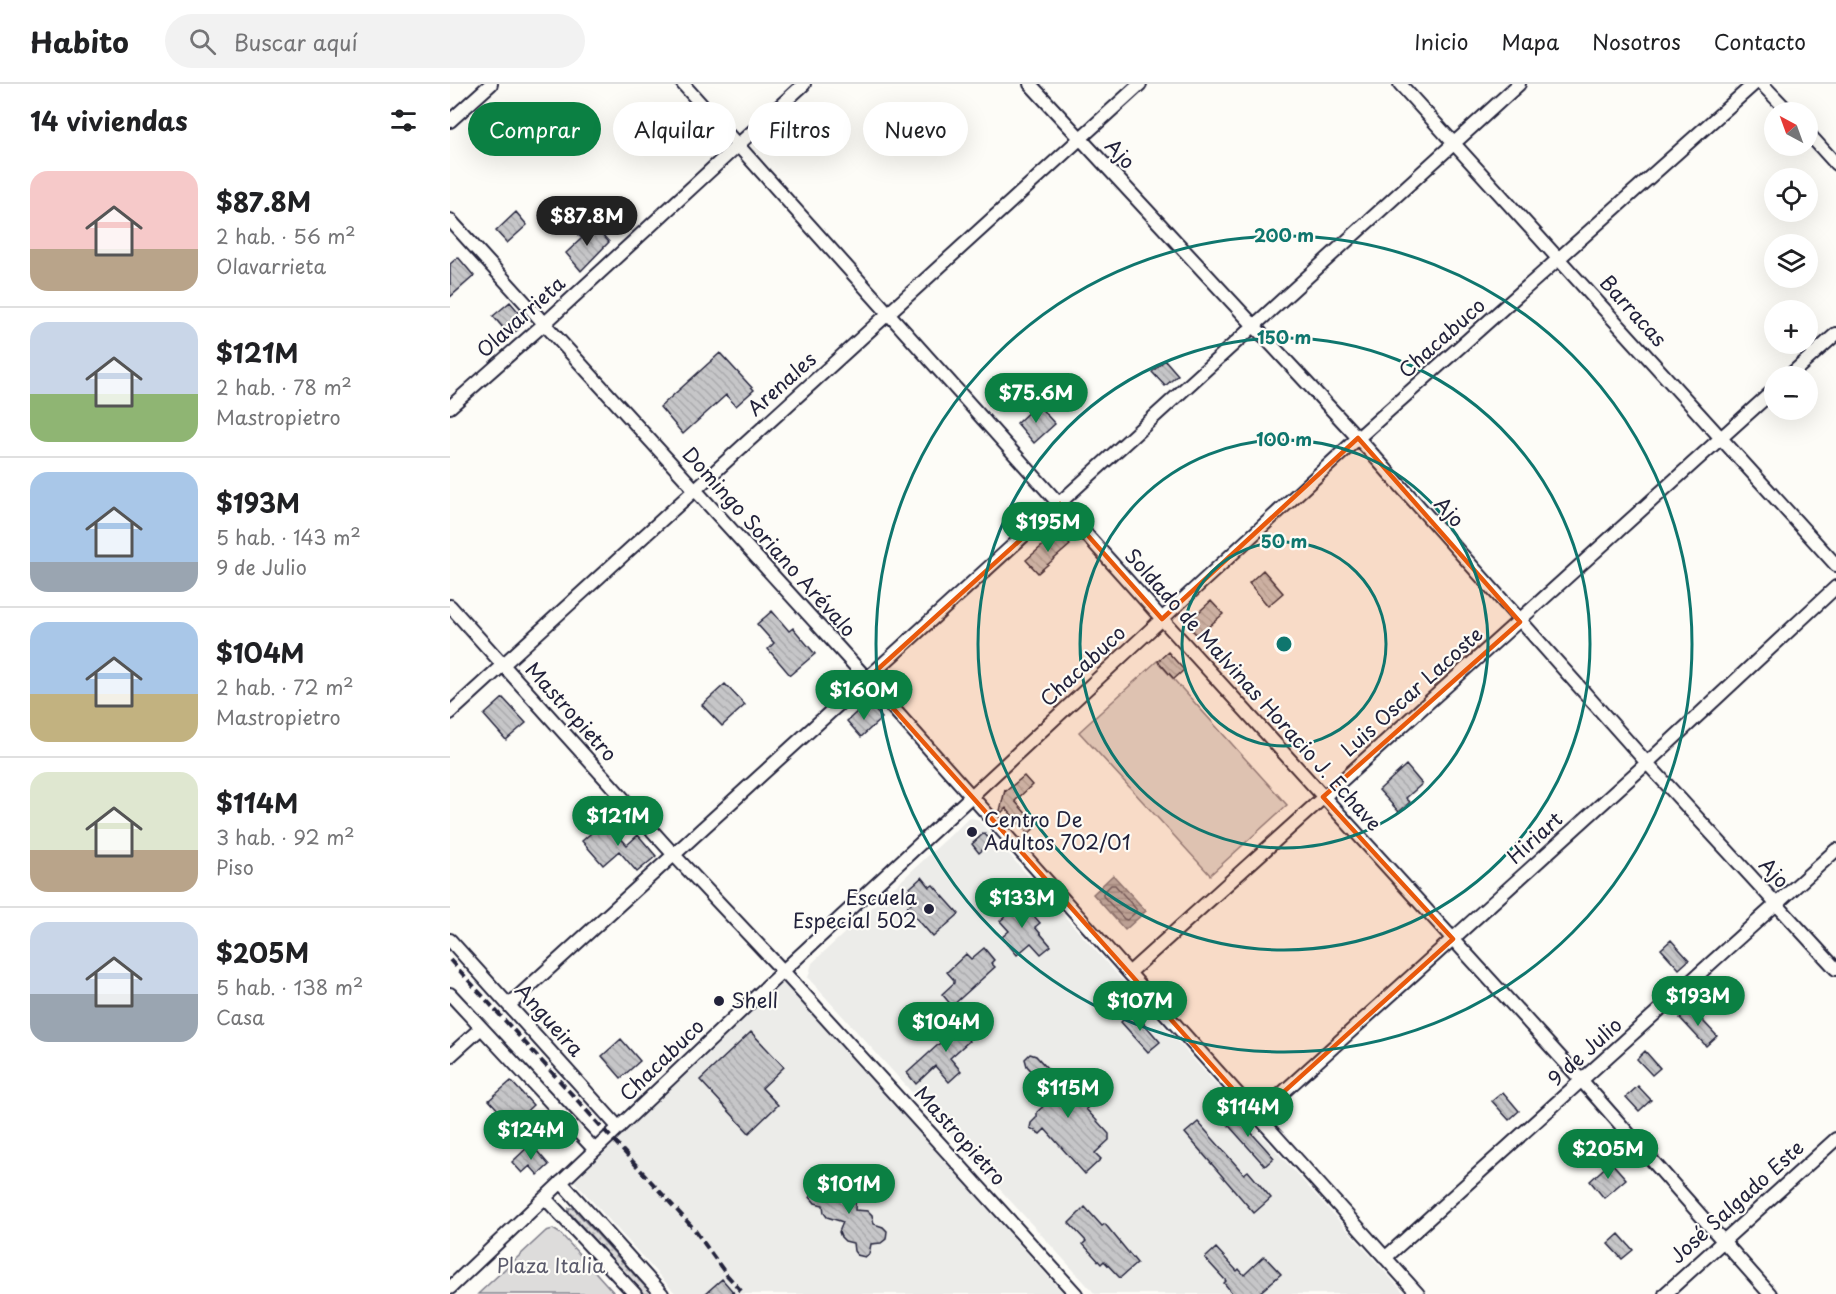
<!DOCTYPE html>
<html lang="es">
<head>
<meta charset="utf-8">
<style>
  :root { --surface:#fff; --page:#f2f2f2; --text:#202124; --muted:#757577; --line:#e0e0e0; --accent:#0b8043 }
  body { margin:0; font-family:"Playpen Sans",sans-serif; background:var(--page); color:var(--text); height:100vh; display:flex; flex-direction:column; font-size:22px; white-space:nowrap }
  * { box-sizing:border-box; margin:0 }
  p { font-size:20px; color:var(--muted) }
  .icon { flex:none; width:33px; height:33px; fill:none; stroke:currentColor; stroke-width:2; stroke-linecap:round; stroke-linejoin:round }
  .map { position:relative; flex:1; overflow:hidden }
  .sheet { display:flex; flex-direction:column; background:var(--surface); width:450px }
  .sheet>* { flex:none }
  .banner { position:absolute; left:18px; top:18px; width:570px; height:54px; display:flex; gap:12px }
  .needle { width:39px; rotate:319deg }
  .controls { position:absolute; left:1314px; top:18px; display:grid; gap:12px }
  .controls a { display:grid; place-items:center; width:54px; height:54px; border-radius:50%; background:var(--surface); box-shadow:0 6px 24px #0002; font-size:30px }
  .price { position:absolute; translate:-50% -51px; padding:0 14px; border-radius:21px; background:var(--accent); color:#fff; font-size:20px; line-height:39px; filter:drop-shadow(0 2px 3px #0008) }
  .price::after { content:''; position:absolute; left:50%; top:36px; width:18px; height:14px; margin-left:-9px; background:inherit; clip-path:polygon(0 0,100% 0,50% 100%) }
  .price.current { background:#222; color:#fff }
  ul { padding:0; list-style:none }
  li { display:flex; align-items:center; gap:18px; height:150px; padding:0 30px }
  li+li { border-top:2px solid var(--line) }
  li span { display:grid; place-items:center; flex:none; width:168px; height:120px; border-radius:18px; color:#555 }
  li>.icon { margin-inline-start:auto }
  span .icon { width:72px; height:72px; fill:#fffc; stroke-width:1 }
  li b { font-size:26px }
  h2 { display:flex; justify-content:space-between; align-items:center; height:72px; padding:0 30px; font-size:26px }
  .chip { padding:0 21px; border-radius:27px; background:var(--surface); box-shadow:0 6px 24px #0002; font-size:21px; line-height:54px }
  .chip.current { background:var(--accent); color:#fff }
  header { display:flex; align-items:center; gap:36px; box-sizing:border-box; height:84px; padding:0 30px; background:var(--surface); border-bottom:2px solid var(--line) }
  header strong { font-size:28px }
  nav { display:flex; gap:33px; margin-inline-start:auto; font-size:21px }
  .search { width:420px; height:54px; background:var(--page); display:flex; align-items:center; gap:15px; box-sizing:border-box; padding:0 21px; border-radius:33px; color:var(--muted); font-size:22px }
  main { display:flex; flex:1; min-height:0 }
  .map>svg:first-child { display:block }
  .built { fill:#ecece9 }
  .grass { fill:url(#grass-dots); stroke:#807f8b; stroke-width:1.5 }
  .park { fill:#dddcdb; stroke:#807f8b; stroke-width:1.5 }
  .water { fill:url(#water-rules); stroke:#787885; stroke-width:1.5 }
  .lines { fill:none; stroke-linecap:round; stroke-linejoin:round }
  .shore { stroke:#5c5c6d; stroke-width:1.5 }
  .building { fill:url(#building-back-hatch); stroke:#22223b; stroke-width:1.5 }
  .minor-casing { stroke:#22223b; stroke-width:16 }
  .minor { stroke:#fdfcf7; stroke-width:12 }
  .rail { stroke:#22223b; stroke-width:4; stroke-dasharray:9 4.5; stroke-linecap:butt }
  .marked { fill:#e8590c; fill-opacity:0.2; stroke:#e8590c; stroke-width:4.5; stroke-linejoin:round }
  .ring { fill:none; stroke:#0f766e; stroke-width:3 }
  .poi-dot { fill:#22223b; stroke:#fdfcf7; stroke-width:2 }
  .labels { text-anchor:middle; stroke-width:4.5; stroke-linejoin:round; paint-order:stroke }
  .street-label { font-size:20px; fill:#22223b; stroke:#fdfcf7 }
  .poi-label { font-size:20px; fill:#22223b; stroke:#fdfcf7; text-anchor:start }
  .park-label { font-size:20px; fill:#5a5a6b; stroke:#fdfcf7 }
  .centre { fill:#0f766e; stroke:#fdfcf7; stroke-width:3 }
  .ring-label { font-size:18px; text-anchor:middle; font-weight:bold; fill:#0f766e; stroke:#fdfcf7; stroke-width:4.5; stroke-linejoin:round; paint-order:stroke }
</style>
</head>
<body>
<header>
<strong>Habito</strong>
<div class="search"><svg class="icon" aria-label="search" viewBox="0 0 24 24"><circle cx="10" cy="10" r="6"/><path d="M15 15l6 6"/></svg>Buscar aquí</div>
<nav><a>Inicio</a><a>Mapa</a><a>Nosotros</a><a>Contacto</a></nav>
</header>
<main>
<section class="sheet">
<h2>14 viviendas<svg class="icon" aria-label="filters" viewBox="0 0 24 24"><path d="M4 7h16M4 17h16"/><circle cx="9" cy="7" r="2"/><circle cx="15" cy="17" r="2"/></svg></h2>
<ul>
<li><span style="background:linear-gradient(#f6c9c9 65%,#b9a48a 0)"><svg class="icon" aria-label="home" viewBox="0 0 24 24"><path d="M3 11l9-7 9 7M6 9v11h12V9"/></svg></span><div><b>$87.8M</b><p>2 hab. · 56 m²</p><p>Olavarrieta</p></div></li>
<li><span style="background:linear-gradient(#c9d6e8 60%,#8fb573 0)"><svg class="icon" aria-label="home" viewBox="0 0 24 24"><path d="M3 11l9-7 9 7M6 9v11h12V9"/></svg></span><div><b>$121M</b><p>2 hab. · 78 m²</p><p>Mastropietro</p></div></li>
<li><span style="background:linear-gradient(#a9c7e8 75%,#9aa5b1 0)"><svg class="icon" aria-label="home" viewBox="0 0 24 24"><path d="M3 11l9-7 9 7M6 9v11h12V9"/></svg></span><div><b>$193M</b><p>5 hab. · 143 m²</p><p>9 de Julio</p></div></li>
<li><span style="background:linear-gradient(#a9c7e8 60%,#c2b280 0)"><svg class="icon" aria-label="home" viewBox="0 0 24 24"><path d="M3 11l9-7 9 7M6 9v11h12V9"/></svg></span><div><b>$104M</b><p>2 hab. · 72 m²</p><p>Mastropietro</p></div></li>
<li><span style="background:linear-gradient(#dfe7d0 65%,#b9a48a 0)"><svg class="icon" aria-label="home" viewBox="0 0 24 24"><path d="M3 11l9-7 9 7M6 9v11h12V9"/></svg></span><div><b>$114M</b><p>3 hab. · 92 m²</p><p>Piso</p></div></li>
<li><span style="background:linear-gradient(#c9d6e8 60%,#9aa5b1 0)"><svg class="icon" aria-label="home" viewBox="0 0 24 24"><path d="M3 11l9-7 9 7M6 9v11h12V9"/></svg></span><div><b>$205M</b><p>5 hab. · 138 m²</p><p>Casa</p></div></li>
</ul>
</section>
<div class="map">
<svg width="1386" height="1210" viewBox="0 0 1386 1210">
  <defs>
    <pattern id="grass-dots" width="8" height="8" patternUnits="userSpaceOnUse" patternTransform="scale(1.5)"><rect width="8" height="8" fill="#dddcdb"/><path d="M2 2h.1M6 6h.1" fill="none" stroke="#bdbcbd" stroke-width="1.8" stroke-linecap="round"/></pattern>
    <pattern id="water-rules" width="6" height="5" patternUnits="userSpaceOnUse" patternTransform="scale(1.5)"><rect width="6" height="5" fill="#b2b2b7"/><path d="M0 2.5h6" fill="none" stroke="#909096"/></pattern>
    <pattern id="building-back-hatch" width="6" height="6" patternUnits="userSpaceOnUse" patternTransform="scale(1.5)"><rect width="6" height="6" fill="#c6c6c8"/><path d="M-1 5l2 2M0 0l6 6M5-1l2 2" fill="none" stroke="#aaaaad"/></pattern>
  </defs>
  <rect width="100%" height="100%" fill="#fdfcf7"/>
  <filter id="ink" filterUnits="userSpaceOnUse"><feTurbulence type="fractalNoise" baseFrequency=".0167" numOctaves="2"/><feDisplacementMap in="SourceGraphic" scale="12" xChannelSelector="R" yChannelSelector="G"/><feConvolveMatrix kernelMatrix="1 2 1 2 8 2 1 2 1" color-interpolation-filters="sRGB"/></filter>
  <g filter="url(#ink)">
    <path class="built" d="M519 734 527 735 955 1210H645L358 894 362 879Z
      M333 898 614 1210H226L124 1097Z"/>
    <path class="grass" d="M119 1124H123L202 1210H194L119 1128Z"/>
    <path class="park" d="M707 577 837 721 760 791 629 648Z
      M103 1145 111 1150 165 1210H28L96 1147Z"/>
    <path class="water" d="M663 791 696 827 675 846 643 810Z"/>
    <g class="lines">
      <path class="shore" d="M661 801H665L686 825V828L677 836 674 835 653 812V809Z"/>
    </g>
    <path class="building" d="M66 128 77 141 57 159 46 147Z
      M142 139 159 158 131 187 116 169 132 154 128 151Z
      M8 173 24 192 0 213V180Z
      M60 218 72 232 73 237 72 242 60 252 43 232Z
      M270 269 304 306 286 322 276 311 233 350 210 323Z
      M715 276 728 291 715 302 702 288Z
      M587 320 605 340 584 359 567 339Z
      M606 450H611L620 461 588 489 576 476Z
      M813 486 833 509 818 522 799 499Z
      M761 517 773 530 748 552 738 542 740 536Z
      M322 527 339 547 343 544 365 570 340 591 318 565 324 559 307 540Z
      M718 568 734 586 724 595 708 577Z
      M275 600 295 621 272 642 252 621Z
      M53 614 76 639 56 656 34 631Z
      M422 623 432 634 411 653 397 637 411 624 415 629Z
      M956 681 972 700 956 714 960 718 949 728 929 706Z
      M574 692 582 701 565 717 587 742 578 750 556 724 549 731 555 706 556 707Z
      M155 737 177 761 188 751 206 772 187 788 169 767 153 781 132 757Z
      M534 749 542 758 529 769 522 760Z
      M472 793 480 803 483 801 509 830 483 853 457 823 461 820 453 810Z
      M556 813 572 831 578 825 590 839 585 843 601 862 591 870 581 859 567 871 552 853 559 847 550 837 557 831 548 820Z
      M1221 856 1239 876 1229 885 1211 865Z
      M534 864 544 876 541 879 545 883 502 922 492 910 504 899V896L497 888 516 870 521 875Z
      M1241 924 1267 952 1256 962 1230 934Z
      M683 927 710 958 698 968 671 938Z
      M522 930 532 941 517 954 519 957 500 974 511 987 499 998 485 982 466 1000 457 989Z
      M301 948 334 983 312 1004 328 1021 299 1049 250 996Z
      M171 955 190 977 171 994 152 972Z
      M1195 967 1210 984 1202 991 1187 975Z
      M580 970 586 972 609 997 612 995 638 1023 636 1025 659 1050V1056L645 1069 651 1075 635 1090 595 1045 590 1050 580 1044 581 1039 587 1033V1028L601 1015 596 1010 599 1006 577 982 575 975Z
      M61 997 83 1021 62 1041 39 1016Z
      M1188 1002 1201 1016 1189 1027 1176 1013Z
      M1053 1008 1069 1027 1059 1036 1042 1017Z
      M781 1026 824 1074 815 1082 772 1034Z
      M748 1038 794 1090 798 1087 821 1114 804 1129 735 1049Z
      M81 1060 99 1081 88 1091 80 1082 72 1089 62 1078Z
      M1161 1078 1176 1095 1154 1114 1140 1097Z
      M385 1087 393 1090 395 1096 394 1102 402 1105 406 1109 405 1126 418 1127 422 1131 424 1140 433 1143 437 1147 436 1155 431 1159 421 1160 419 1170 415 1173 407 1171 404 1167 403 1159 395 1157 391 1153 389 1148 393 1138 377 1133 374 1129 373 1121 365 1119 360 1113 362 1105 367 1103 376 1102 378 1093Z
      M635 1123 652 1142 655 1140 687 1179 670 1194 654 1177 651 1180 633 1160 636 1157 619 1139Z
      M1169 1150 1183 1166 1172 1175 1158 1160Z
      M766 1164 787 1187 789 1185 794 1191 814 1172 831 1190 808 1210H783L774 1199 776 1197 755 1174Z
      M272 1195 285 1210H255Z"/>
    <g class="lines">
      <defs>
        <path id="minor" d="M233 0 712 535 1132 997 1320 1210
          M580 0 908 354 1197 679 1386 885
          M950 0 1386 481
          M1312 0 1339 28
          M0 37 41 0
          M1358 49 1386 80
          M0 136 417 595 679 889 968 1210
          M1339 292 1386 250
          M0 323 94 240 354 0
          M0 522 224 771 333 887 626 1210
          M0 629 690 0
          M0 856 169 1044
          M679 889 1324 306
          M0 910 145 1066
          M59 921 1069 0
          M0 972 31 944
          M807 1032 1197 679 1386 503
          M111 1098 212 1210
          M95 1114 185 1210
          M935 1174 1386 766
          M0 1204 333 887 712 535 908 354 1304 0
          M1215 1210 1386 1055"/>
      </defs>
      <use href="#minor" class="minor-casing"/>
      <use href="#minor" class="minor"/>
      <path class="rail" d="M0 876 244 1145 276 1190 294 1210"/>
    </g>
  </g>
  <path class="marked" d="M908 354 1070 538 873 713 1003 855 807 1032 417 595 610 420 712 535Z"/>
  <g class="ring">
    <circle cx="834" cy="560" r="102"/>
    <circle cx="834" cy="560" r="204"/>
    <circle cx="834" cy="560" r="306"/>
    <circle cx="834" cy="560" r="408"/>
  </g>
  <g class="poi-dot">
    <circle cx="522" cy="748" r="6"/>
    <circle cx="479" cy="825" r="6"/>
    <circle cx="269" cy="917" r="6"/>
  </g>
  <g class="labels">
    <g class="street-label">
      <text transform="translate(670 70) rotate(47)" y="7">Ajo</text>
      <text transform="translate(1183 227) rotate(48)" y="7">Barracas</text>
      <text transform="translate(71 233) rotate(-42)" y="7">Olavarrieta</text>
      <text transform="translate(992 254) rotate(-42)" y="7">Chacabuco</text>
      <text transform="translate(332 300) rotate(-42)" y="7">Arenales</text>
      <text transform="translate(999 428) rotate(48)" y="7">Ajo</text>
      <text transform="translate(319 458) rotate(48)" y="7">Domingo Soriano Arévalo</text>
      <text transform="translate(633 582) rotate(-43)" y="7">Chacabuco</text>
      <text transform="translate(803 606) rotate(48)" y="7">Soldado de Malvinas Horacio J. Echave</text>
      <text transform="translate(962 608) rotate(-42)" y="7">Luis Oscar Lacoste</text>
      <text transform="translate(121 628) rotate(48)" y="7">Mastropietro</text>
      <text transform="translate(1085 754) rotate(-42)" y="7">Hiriart</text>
      <text transform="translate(1324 789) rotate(47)" y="7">Ajo</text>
      <text transform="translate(99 936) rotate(48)" y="7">Angueira</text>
      <text transform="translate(1135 968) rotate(-42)" y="7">9 de Julio</text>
      <text transform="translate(212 976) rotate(-44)" y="7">Chacabuco</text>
      <text transform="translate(510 1052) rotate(48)" y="7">Mastropietro</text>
      <text transform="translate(1287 1118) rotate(-42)" y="7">José Salgado Este</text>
    </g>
    <g class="poi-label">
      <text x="534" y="743">Centro De<tspan x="534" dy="23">Adultos 702/01</tspan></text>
      <text x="467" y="821" text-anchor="end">Escuela<tspan x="467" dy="23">Especial 502</tspan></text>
      <text x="281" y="924">Shell</text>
    </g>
    <g class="park-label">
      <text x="101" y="1189">Plaza Italia</text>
    </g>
  </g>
  <circle cx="834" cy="560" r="9" class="centre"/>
  <g class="ring-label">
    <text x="834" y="158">200 m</text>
    <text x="834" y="260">150 m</text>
    <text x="834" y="362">100 m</text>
    <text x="834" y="464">50 m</text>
  </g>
</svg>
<div class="controls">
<a><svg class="needle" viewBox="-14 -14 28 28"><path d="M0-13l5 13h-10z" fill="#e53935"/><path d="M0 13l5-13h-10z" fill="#757577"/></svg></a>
<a><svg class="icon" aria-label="locate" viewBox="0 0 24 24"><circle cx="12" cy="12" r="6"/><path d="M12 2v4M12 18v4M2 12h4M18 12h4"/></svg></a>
<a><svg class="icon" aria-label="layers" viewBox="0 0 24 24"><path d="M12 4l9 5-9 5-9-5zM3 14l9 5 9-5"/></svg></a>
<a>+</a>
<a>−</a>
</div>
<b class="price current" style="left:137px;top:163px">$87.8M</b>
<b class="price" style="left:586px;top:340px">$75.6M</b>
<b class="price" style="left:598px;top:469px">$195M</b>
<b class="price" style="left:414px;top:637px">$160M</b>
<b class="price" style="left:168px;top:763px">$121M</b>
<b class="price" style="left:572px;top:845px">$133M</b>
<b class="price" style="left:1248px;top:943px">$193M</b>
<b class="price" style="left:690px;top:948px">$107M</b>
<b class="price" style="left:496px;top:969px">$104M</b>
<b class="price" style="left:618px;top:1035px">$115M</b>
<b class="price" style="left:798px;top:1054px">$114M</b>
<b class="price" style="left:81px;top:1077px">$124M</b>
<b class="price" style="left:1158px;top:1096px">$205M</b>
<b class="price" style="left:399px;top:1131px">$101M</b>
<div class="banner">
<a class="chip current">Comprar</a>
<a class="chip">Alquilar</a>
<a class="chip">Filtros</a>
<a class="chip">Nuevo</a>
</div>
</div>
</main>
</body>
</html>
